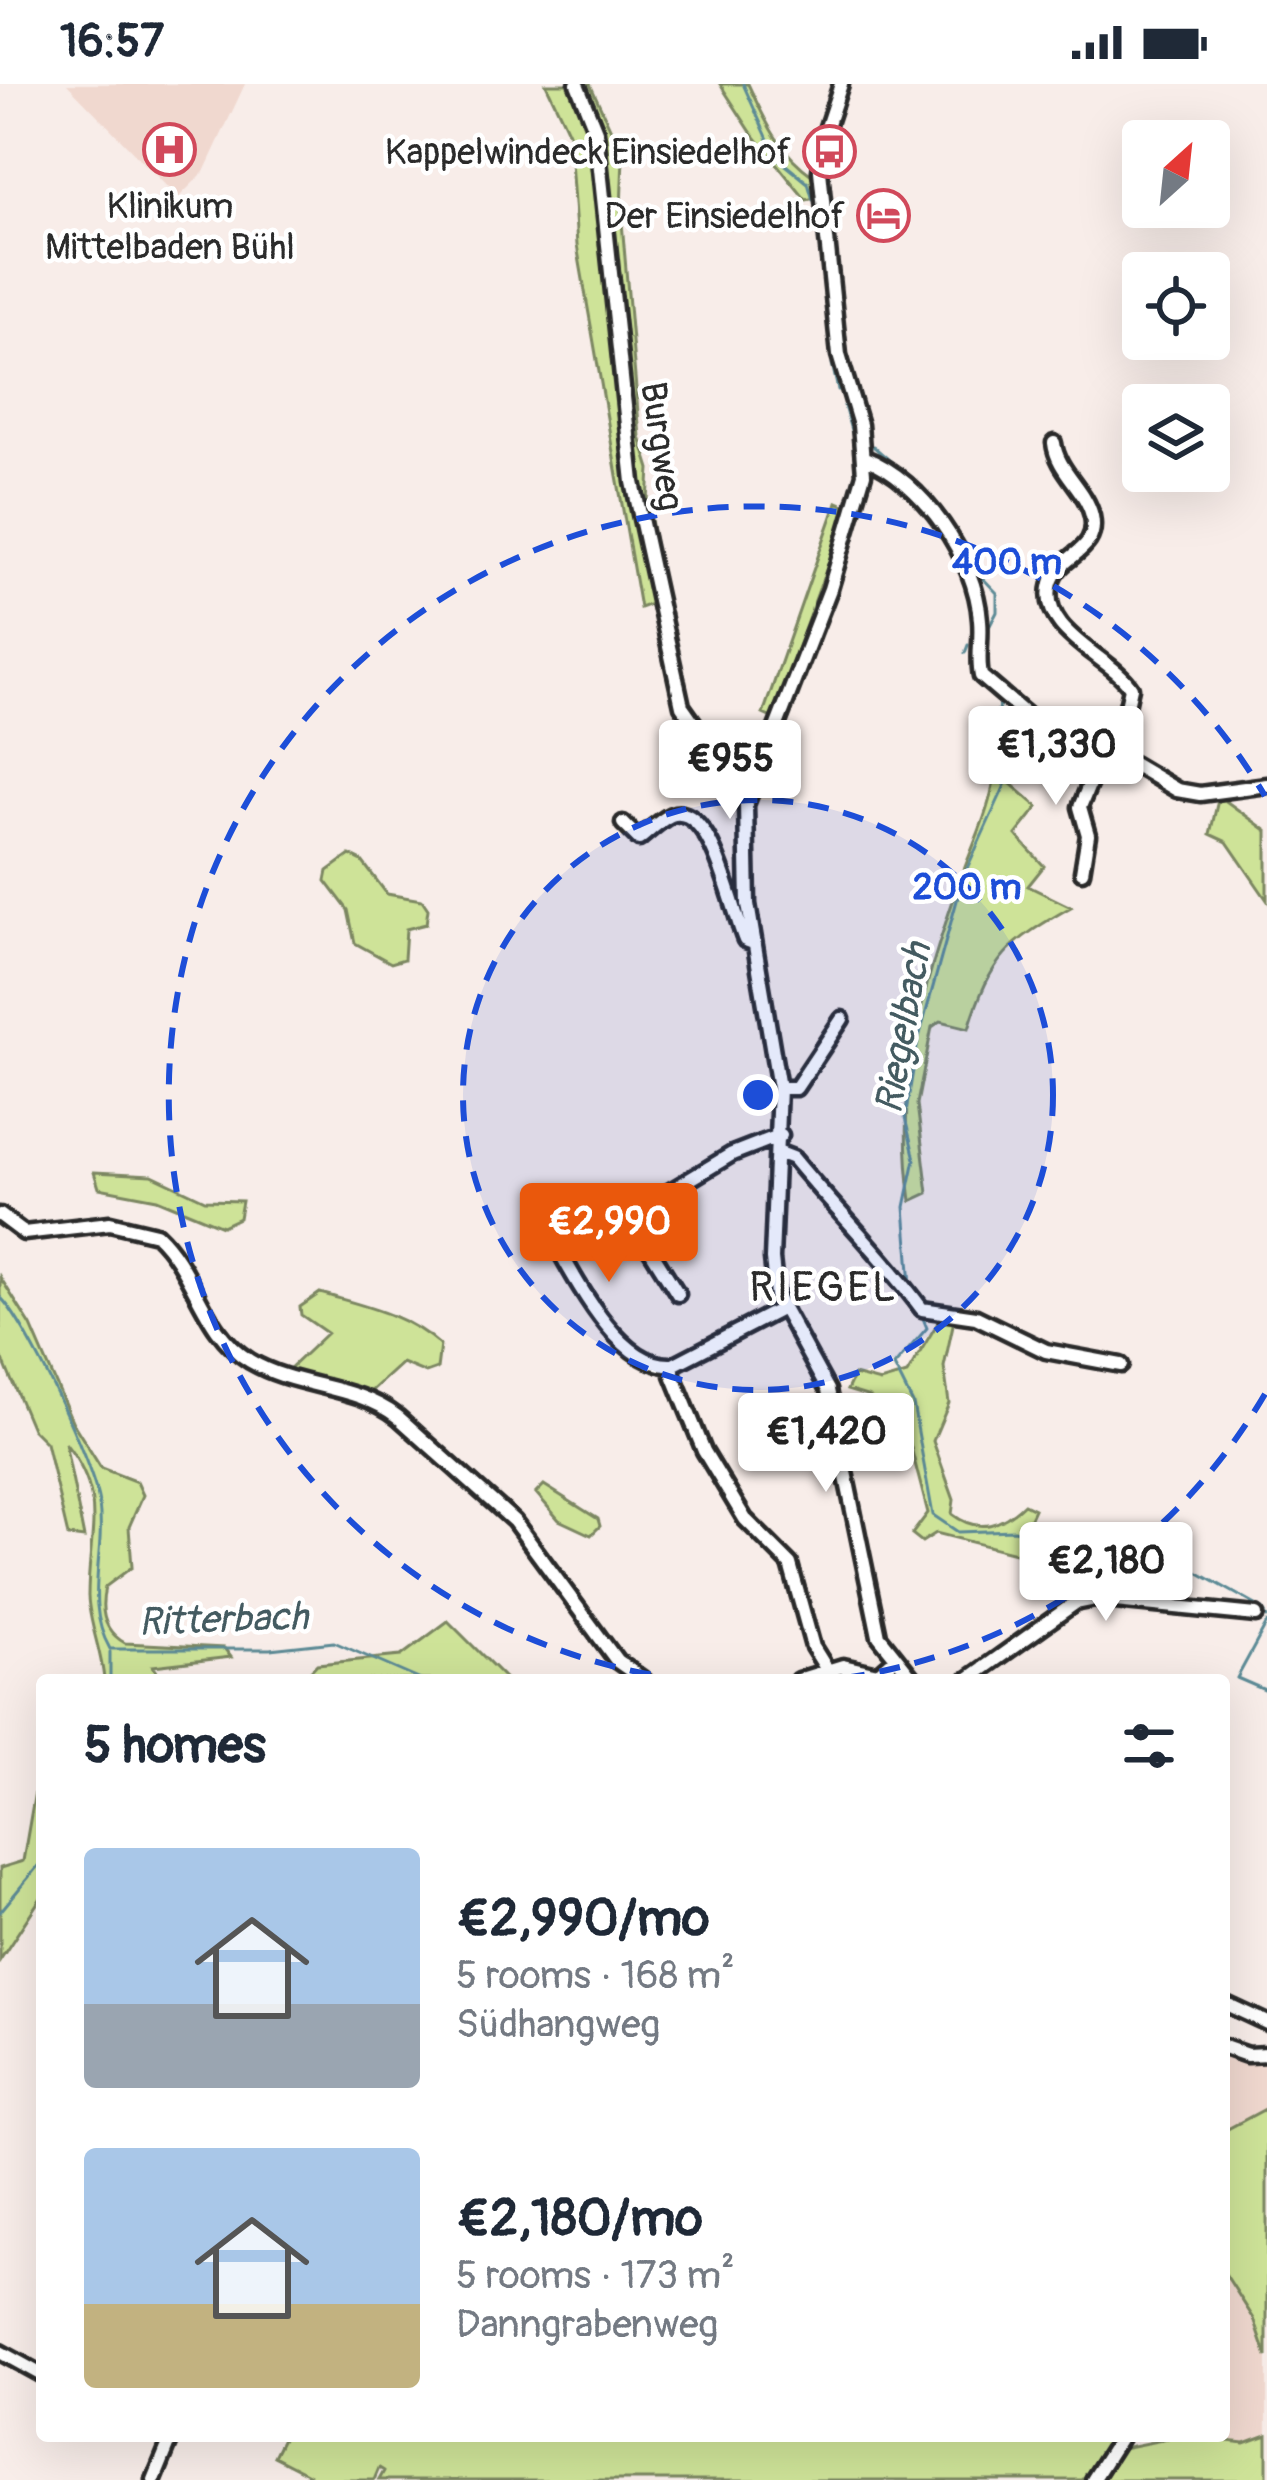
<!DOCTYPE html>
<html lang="en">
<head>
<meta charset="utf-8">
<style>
  :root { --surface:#fff; --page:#f6f6f7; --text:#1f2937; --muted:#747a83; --accent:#ea580c }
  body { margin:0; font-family:Pangolin,sans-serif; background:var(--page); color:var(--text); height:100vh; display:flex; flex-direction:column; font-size:45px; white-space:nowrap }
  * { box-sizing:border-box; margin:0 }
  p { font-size:39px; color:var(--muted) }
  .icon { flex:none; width:66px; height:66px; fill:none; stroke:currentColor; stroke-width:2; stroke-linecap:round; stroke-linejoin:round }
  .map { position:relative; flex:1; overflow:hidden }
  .details { position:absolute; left:36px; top:1590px; width:1194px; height:768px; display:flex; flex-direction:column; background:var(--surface); border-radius:12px; box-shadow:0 12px 48px #0002 }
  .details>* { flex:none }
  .needle { width:78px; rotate:27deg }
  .fabs { position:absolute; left:1122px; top:36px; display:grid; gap:24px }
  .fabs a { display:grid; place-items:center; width:108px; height:108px; border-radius:12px; background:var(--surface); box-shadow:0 12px 48px #0002; font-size:60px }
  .price { position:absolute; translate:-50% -102px; padding:0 27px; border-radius:12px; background:#fff; color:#222; font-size:39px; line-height:78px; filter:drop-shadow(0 3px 6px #0008) }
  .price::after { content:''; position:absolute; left:50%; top:72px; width:36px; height:27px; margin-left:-18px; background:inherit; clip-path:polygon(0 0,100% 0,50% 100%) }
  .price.selected { background:var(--accent); color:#fff }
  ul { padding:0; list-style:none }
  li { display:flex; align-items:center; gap:36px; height:300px; padding:0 48px }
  li span { display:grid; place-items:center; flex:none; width:336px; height:240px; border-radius:12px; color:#555 }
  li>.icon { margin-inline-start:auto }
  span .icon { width:144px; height:144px; fill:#fffc; stroke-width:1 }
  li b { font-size:51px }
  h2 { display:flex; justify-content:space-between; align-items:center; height:144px; padding:0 48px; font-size:51px }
  .status { display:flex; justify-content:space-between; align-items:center; height:84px; padding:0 60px; background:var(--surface); direction:ltr }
  .status svg { height:33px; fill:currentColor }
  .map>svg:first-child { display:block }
  .built { fill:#f0d8cf }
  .green { fill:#cee398; stroke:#7c8762; stroke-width:3 }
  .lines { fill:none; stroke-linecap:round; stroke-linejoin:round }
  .stream { stroke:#5d8b96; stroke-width:3 }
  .minor-casing { stroke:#2b2b2b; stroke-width:21 }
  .minor { stroke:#fff; stroke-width:12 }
  .ring { fill:none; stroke:#1d4ed8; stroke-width:6; stroke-dasharray:21 15 }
  .labels { text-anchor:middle; stroke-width:9; stroke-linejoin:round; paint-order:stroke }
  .poi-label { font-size:36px; fill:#2b2b2b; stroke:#fff; text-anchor:end }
  .street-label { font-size:36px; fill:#2b2b2b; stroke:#fff }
  .water-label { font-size:39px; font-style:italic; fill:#445b61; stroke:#fff }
  .quarter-label { font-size:42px; letter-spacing:3px; fill:#2b2b2b; stroke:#fff }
  .centre { fill:#1d4ed8; stroke:#fff; stroke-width:6 }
  .ring-label { font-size:36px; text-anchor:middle; font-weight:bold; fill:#1d4ed8; stroke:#fff; stroke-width:9; stroke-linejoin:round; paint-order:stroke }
</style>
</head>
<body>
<div class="status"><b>16:57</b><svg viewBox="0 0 49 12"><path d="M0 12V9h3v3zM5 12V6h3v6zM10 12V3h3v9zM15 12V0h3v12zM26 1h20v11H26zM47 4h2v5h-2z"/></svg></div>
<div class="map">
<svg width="1267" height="2396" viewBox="0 0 1267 2396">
  <rect width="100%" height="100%" fill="#f8ede9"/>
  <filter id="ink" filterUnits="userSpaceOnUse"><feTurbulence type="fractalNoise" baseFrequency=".00833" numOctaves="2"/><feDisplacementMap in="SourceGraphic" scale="24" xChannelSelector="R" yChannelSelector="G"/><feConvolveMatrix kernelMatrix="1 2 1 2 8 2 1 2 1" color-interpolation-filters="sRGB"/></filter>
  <g filter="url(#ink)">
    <path class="built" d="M67 0H245L204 88 178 114Z
      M1224 1958 1260 1971 1267 1981V2024L1224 2047Z
      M1224 2188 1254 2235 1267 2273V2351L1244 2359 1219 2352H1224Z"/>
    <path class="green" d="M546 0H590L623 72 621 126 640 353 650 385 648 417 664 515 640 524 577 161 569 49Z
      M720 0H748C766 38 778 67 813 92L815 114 806 116 751 48Z
      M837 418 849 423 772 634 763 630Z
      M1003 693 1038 723 1016 751 1044 782 1028 802 1071 823C1008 859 991 873 969 944L941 937 932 943 917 1020 928 1109 911 1117C895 999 920 913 958 802 970 767 987 734 994 697Z
      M1219 712 1267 747V816L1227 758 1210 750Z
      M350 771 362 777 387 810 422 816 428 825 426 840 406 845 404 875 391 879 355 859 348 826 326 797 328 787Z
      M94 1088 152 1091 205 1116 242 1117 239 1134 222 1142 157 1115 99 1104Z
      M0 1193 31 1242 73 1339 101 1384 137 1398 143 1411 129 1443 132 1483 105 1503C100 1525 103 1547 125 1559L224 1564 231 1573 153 1582 163 1596H104C102 1568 89 1540 88 1512 88 1450 109 1414 65 1359L84 1454 68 1452 46 1359 32 1345 0 1269Z
      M320 1209C364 1222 406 1230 440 1261L437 1285 426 1289 402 1279 369 1309 286 1288 327 1249 301 1231 300 1223Z
      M940 1235 954 1236 944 1283 949 1319 933 1357 954 1416 952 1430C979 1451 1002 1441 1024 1420L1034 1425 1018 1460 1027 1472 936 1449 922 1458 912 1450 928 1429 904 1337 883 1333 870 1313 847 1306 854 1291 880 1298 907 1290Z
      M544 1401 598 1435 600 1442 591 1451 559 1436 536 1409Z
      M448 1537 507 1596H302L317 1580 401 1572Z
      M42 1667V1812L0 1876V1784L23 1777Z
      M1267 2024V2273L1254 2235 1224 2188V2047Z
      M1267 2351V2396H1104L1122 2364 1182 2352 1245 2359Z
      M284 2352H514L515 2357 544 2352H1114L1087 2396H379L384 2387 379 2384 374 2396H299L309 2390 274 2372Z"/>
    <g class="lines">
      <path class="stream" d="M743 0 776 73 808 99 813 116
        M815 132 820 162
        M821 173 830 265
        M832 280 838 306
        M844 322 853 353
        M873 362 912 396
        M976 487 997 509V528L987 547
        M965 569 968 561
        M980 601 1000 620 990 649
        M911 1201 905 1123 915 1075 905 1034 918 957 964 791 1017 675
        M0 1213C25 1235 95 1384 99 1420 106 1471 83 1518 110 1565H270L334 1558 421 1596
        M922 1232 927 1244 894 1282 913 1320 933 1431 958 1448 1014 1446 1190 1484 1263 1525 1267 1534
        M1267 1539 1237 1594 1267 1607
        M110 1568V1596
        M0 1828 42 1777"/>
      <defs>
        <path id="minor" d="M577 0 596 47 633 398 682 622 727 686 751 707
          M841 0 826 46 820 87 839 271 860 341 864 390 830 505 746 721 748 820 779 1004 772 1175 776 1211 828 1306 879 1552 914 1596
          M1054 359C1057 387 1086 405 1092 432 1100 469 1059 470 1051 499 1037 548 1112 573 1131 604L1115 675
          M865 374C922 396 976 474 980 536 982 555 977 573 981 592L1056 656 1133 680 1177 706 1200 710 1267 701
          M623 739 639 755C648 748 660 736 671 731 712 716 733 830 745 856L753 859
          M1082 788 1088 751 1080 723 1101 672
          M779 1004H796L842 935
          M780 1069 793 1074C837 1128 880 1168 922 1225L976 1233 1046 1267 1121 1281
          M0 1131 24 1149 110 1139 156 1150C196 1187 201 1247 250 1277 297 1305 354 1299 398 1333L514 1437 617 1577 644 1596
          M543 1138C569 1181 615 1285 673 1281
          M678 1210 629 1132 732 1070 781 1051
          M781 1225 673 1281V1291L704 1367 745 1435 790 1480 813 1563 826 1584
          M798 1596 843 1582 878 1590 895 1575
          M967 1596 1075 1519 1095 1515 1256 1531
          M1224 1919 1267 1939
          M1224 1963 1247 1971 1267 1970
          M0 2268 42 2291
          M154 2396 172 2352
          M1093 2396 1121 2352"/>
      </defs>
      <use href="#minor" class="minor-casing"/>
      <use href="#minor" class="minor"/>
    </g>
  </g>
  <circle cx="758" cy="1011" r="295" fill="#1d4ed8" fill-opacity=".12"/>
  <g class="ring">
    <circle cx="758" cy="1011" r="295"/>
    <path d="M1265 1310A589 589 0 0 1 830 1596M686 1596A589 589 0 1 1 1265 712"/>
  </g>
  <defs>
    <symbol id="hospital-ring" viewBox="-11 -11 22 22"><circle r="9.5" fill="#fff" stroke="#d1495b" stroke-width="1.5"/><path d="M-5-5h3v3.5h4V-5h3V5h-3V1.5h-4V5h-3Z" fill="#d1495b"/></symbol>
    <symbol id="bus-ring" viewBox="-11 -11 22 22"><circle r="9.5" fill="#fff" stroke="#d1495b" stroke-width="1.5"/><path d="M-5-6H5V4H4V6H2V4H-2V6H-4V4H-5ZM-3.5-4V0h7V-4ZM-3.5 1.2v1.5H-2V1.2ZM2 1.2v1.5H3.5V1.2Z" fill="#d1495b"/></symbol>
    <symbol id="hotel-ring" viewBox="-11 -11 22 22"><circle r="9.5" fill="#fff" stroke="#d1495b" stroke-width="1.5"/><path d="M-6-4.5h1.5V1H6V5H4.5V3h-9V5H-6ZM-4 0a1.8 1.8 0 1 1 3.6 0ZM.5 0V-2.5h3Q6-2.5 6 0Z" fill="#d1495b"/></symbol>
  </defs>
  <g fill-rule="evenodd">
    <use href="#hospital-ring" x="140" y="36" width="59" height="59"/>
    <use href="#bus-ring" x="800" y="38" width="59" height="59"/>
    <use href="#hotel-ring" x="854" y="102" width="59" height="59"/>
  </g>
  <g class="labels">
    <g class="poi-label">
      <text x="791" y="80">Kappelwindeck Einsiedelhof</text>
      <text x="170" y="134" text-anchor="middle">Klinikum<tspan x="170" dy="41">Mittelbaden Bühl</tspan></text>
      <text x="845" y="144">Der Einsiedelhof</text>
    </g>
    <g class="street-label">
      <text transform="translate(663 362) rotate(82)" y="13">Burgweg</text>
    </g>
    <g class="water-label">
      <text transform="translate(902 944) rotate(-80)" y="14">Riegelbach</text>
      <text transform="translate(223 1534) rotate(-2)" y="14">Ritterbach</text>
    </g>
    <g class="quarter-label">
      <text x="824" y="1217">RIEGEL</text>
    </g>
  </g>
  <circle cx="758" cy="1011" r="18" class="centre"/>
  <g class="ring-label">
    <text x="1007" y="490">400 m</text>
    <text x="967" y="815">200 m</text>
  </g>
</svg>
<div class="fabs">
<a><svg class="needle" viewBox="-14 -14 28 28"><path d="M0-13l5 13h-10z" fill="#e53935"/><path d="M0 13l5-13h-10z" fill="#747a83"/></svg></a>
<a><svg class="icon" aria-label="locate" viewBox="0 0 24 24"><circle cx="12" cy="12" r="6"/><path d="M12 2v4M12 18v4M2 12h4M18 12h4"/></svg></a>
<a><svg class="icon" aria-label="layers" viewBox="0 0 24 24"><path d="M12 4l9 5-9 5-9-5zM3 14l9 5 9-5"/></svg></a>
</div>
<b class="price" style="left:1056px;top:724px">€1,330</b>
<b class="price" style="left:730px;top:738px">€955</b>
<b class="price selected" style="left:609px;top:1201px">€2,990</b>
<b class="price" style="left:826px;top:1411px">€1,420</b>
<b class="price" style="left:1106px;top:1540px">€2,180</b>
<section class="details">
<h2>5 homes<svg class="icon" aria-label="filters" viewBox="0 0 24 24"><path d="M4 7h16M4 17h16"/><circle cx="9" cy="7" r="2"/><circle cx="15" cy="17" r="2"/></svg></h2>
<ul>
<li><span style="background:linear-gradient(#a9c7e8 65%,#9aa5b1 0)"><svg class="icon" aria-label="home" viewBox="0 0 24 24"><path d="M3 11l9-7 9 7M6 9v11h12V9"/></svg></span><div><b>€2,990/mo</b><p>5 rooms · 168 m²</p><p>Südhangweg</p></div></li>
<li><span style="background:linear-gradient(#a9c7e8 65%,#c2b280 0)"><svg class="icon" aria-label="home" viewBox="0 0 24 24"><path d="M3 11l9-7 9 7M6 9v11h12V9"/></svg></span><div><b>€2,180/mo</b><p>5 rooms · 173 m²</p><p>Danngrabenweg</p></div></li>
</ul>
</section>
</div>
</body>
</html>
